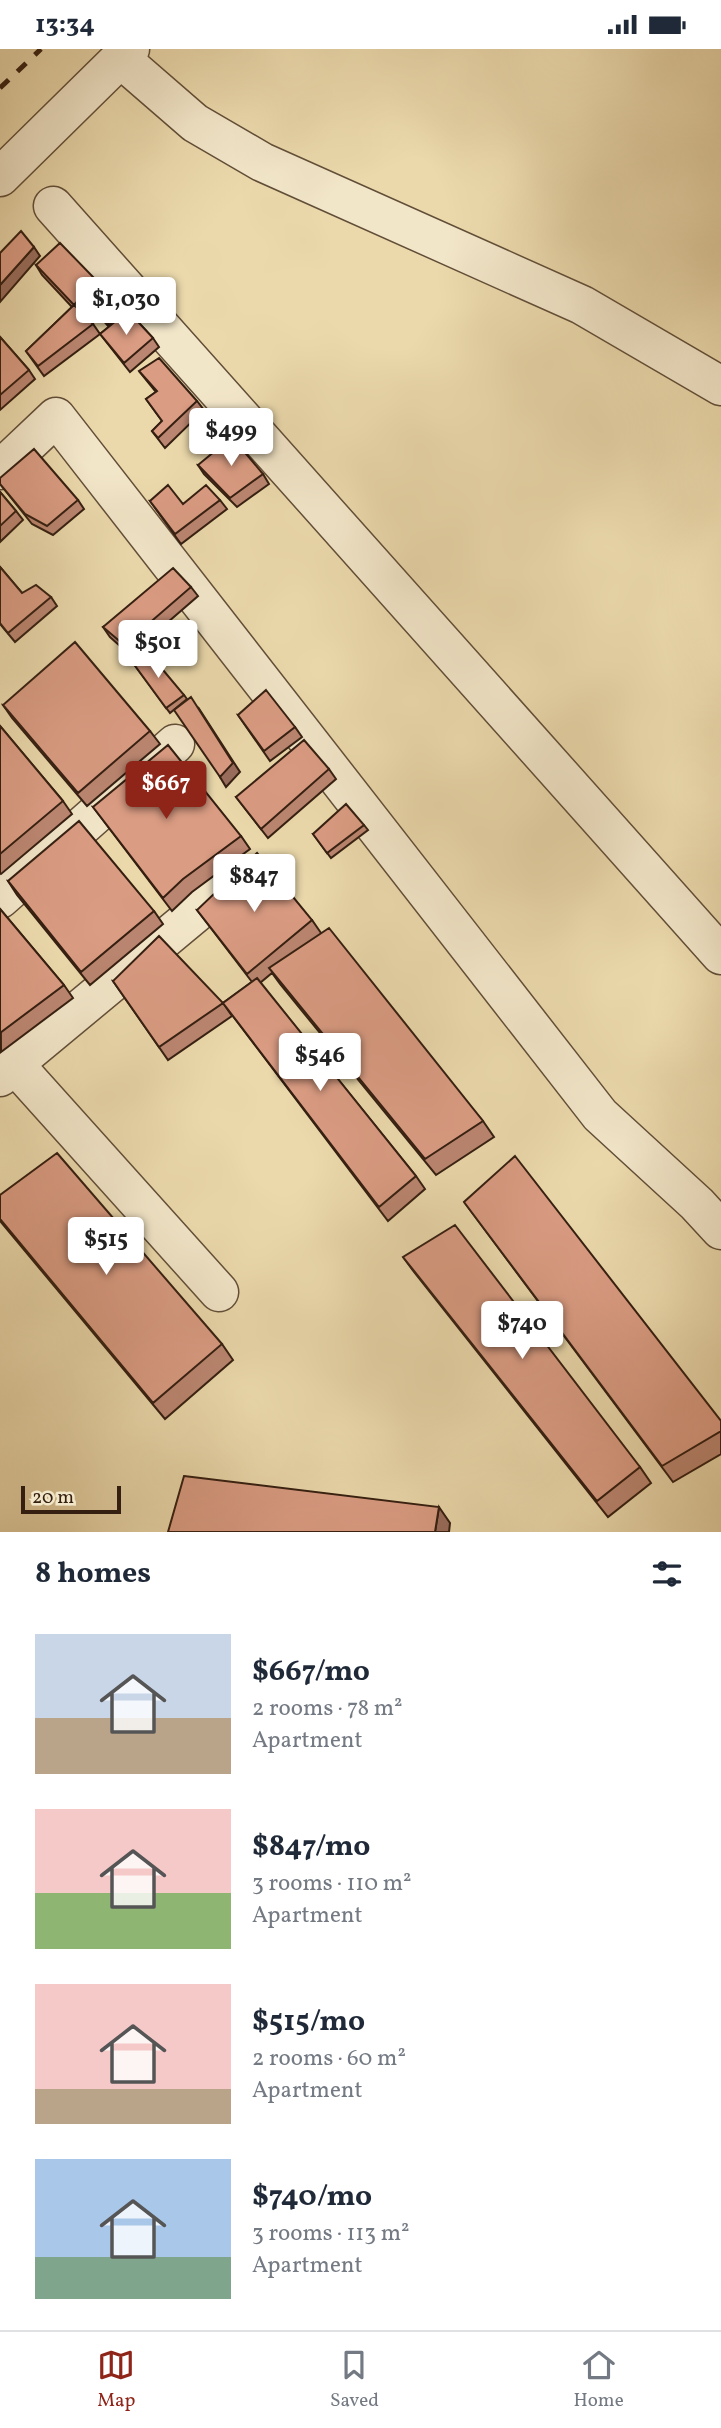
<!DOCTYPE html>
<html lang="en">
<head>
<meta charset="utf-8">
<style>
  :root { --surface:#fff; --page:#f6f6f7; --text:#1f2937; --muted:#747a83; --line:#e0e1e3; --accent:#8f2418 }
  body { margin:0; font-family:Vollkorn,serif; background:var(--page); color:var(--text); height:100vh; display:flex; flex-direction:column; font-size:26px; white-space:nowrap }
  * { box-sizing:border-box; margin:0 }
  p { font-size:23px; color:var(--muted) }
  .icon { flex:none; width:38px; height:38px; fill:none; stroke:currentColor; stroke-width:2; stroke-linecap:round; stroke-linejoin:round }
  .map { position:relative; height:1483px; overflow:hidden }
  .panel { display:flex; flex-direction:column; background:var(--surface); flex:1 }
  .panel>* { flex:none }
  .scale { position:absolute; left:21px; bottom:18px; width:100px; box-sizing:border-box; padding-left:7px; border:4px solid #351f11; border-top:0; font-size:19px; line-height:24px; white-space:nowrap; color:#351f11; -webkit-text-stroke:5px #f2e6c9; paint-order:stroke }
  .price { position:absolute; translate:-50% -60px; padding:0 16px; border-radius:7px; background:#fff; color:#222; font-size:23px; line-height:46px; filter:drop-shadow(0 2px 4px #0008) }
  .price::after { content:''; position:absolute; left:50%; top:42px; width:21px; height:16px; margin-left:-10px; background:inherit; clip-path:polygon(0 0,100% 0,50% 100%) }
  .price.active { background:var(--accent); color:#fff }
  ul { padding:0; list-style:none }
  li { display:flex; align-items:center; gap:21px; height:175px; padding:0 35px }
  li span { display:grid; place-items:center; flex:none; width:196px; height:140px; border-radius:0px; color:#555 }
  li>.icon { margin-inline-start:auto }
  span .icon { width:84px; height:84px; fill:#fffc; stroke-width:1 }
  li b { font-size:30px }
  h2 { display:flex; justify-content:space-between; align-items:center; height:84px; padding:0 35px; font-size:30px }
  .status { display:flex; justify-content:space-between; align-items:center; height:49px; padding:0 35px; background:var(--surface); direction:ltr }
  .status svg { height:19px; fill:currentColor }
  .tabs { display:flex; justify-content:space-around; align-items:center; height:98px; border-top:2px solid var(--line); background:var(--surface); font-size:19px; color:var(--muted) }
  .tabs a { display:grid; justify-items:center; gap:4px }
  .tabs .active { color:var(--accent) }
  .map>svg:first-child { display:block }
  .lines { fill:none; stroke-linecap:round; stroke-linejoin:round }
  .minor-casing { stroke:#624e38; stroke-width:41 }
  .minor { stroke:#f2e6c9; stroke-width:38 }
  .rail { stroke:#351f11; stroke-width:5; stroke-dasharray:12 12; stroke-linecap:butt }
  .wall { fill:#bb8671; stroke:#351f11; stroke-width:2 }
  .shaded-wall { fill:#996d5c; stroke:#351f11; stroke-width:2 }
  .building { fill:#da9c83; stroke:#351f11; stroke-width:2 }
</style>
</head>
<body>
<div class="status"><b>13:34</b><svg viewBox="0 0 49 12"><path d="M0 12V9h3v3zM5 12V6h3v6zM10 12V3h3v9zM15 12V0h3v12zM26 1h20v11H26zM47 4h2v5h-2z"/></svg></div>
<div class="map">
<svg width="721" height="1483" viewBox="0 0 721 1483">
  <rect width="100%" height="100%" fill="#ebd9ac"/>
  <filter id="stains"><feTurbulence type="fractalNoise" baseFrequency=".00286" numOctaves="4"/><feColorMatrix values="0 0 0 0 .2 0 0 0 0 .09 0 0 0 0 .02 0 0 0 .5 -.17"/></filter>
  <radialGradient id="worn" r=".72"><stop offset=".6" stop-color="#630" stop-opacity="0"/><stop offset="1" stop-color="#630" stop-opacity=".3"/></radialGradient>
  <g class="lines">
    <defs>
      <path id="minor" d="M120 9 195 74 262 113 582 256 721 337
        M0 128 130 0
        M53 157 721 906
        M0 421 56 368 600 1066 697 1155 721 1181
        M0 850 175 695
        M14 1015 238 829
        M0 1028 14 1015 219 1243"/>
    </defs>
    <use href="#minor" class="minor-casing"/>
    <use href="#minor" class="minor"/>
    <path class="rail" d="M0 39 41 0"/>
  </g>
  <path class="wall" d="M36 216 101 238 126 260 153 289 159 298 130 323 100 285 109 278 89 255 82 264 93 275 100 285 44 327 26 302 72 258 42 226Z
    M0 288 29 321 35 330 0 361Z
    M139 322 197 352 204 361 165 399 152 382 162 372 146 350 156 343Z
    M198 416 263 425 269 435 237 458 204 425Z
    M0 435 78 451 84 460 53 486 32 475Z
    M0 443 16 462 23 471 0 493Z
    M220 451 227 460 181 495 150 452 183 455Z
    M0 518 22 544 51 548 57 557 15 593 0 575Z
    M191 538 198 547 130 606 110 588 103 578Z
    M133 614 184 646 187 650 170 664Z
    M3 656 150 682 160 695 87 757 12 669Z
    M238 666 295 678 302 688 270 712Z
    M0 677 63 752 72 765 1 825 0 824Z
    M329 720 336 730 268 789 236 748Z
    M93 758 241 787 250 800 192 843 172 862Z
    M364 776 368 781 331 809 313 785Z
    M8 832 154 862 163 875 90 936 17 846Z
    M0 860 64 936 73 949 1 1003Z
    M197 861 312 871 321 884 483 1072 494 1088 436 1126 280 935 272 924 260 934 416 1127 425 1140 388 1172 223 954 252 933Z
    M113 932 223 954 232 967 168 1011Z
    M0 1146 222 1295 233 1311 165 1370 0 1172Z
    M464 1153 721 1372V1405L673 1433Z
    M403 1208 640 1418 651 1434 608 1468 414 1223Z"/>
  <path class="shaded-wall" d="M34 198 40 207 0 253V236Z
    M96 231 102 240 80 266 74 256Z
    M198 658 240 723 226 738 220 728Z
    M439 1458 450 1474 449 1483H435Z"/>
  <path class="building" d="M21 182 34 198 0 236V204Z
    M60 194 96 231 74 256 93 275 38 317 26 302 74 256 36 216Z
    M104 236 126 260 109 276 87 252Z
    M128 262 153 289 124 314 100 285Z
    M0 288 29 321 0 346Z
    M159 309 197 352 158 389 152 382 162 372 146 350 157 342 139 322Z
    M232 388 263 425 230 449 198 416Z
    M34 400 78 451 47 477 25 465 0 435V429Z
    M168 436 183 455 206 436 220 451 175 485 150 452Z
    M0 443 16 462 0 477Z
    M0 518 22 544 36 536 51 548 8 584 0 574Z
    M173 519 191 538 124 596 103 578Z
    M75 593 150 682 78 744 3 656Z
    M148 603 184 646 166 659 133 614Z
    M266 641 295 678 264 702 238 666Z
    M191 648 233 714 220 728 174 661Z
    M0 677 63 752 0 805Z
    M304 691 329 720 261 780 236 748Z
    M168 696 241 787 183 830 163 849 93 758Z
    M346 755 364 776 327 804 313 785Z
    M79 772 154 862 81 923 8 832Z
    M257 804 312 871 247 925 197 861Z
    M0 860 64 936 0 984Z
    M329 879 483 1072 425 1110 269 919Z
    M159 887 223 954 159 998 113 932Z
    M257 929 416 1127 379 1158 223 954Z
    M57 1104 222 1295 153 1354 0 1170V1146Z
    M515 1107 721 1372V1382L662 1417 464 1153Z
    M455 1176 640 1418 597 1452 403 1208Z
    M184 1427 439 1458 435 1483H168Z"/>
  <rect width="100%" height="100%" filter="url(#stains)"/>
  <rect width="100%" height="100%" fill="url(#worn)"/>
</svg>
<div class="scale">20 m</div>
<b class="price" style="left:126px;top:288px">$1,030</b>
<b class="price" style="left:231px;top:419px">$499</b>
<b class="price" style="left:158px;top:631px">$501</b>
<b class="price active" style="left:166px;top:772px">$667</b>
<b class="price" style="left:254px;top:865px">$847</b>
<b class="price" style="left:320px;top:1044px">$546</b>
<b class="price" style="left:106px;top:1228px">$515</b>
<b class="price" style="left:522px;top:1312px">$740</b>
</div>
<section class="panel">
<h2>8 homes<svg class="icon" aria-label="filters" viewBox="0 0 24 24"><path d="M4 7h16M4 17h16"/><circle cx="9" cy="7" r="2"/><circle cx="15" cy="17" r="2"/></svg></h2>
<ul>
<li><span style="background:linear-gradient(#c9d6e8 60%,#b9a48a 0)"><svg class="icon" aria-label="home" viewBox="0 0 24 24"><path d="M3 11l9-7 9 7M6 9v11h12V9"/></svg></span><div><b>$667/mo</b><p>2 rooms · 78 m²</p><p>Apartment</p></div></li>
<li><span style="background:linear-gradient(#f6c9c9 60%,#8fb573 0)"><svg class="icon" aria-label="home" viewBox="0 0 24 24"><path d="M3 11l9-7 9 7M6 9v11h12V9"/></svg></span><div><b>$847/mo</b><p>3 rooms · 110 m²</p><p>Apartment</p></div></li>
<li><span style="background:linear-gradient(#f6c9c9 75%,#b9a48a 0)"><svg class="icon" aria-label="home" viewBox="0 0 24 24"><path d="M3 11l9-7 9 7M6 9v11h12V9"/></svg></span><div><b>$515/mo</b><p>2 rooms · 60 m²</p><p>Apartment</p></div></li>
<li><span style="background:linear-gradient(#a9c7e8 70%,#7fa58c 0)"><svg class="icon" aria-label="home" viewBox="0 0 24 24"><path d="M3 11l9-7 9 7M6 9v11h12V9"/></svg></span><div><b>$740/mo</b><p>3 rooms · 113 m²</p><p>Apartment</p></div></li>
</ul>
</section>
<nav class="tabs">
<a class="active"><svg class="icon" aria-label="map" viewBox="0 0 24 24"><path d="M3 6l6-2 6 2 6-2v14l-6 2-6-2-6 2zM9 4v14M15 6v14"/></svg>Map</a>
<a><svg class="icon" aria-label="saved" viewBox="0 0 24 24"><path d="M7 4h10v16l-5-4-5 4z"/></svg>Saved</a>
<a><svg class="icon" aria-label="home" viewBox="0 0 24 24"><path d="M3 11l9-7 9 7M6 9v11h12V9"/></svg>Home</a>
</nav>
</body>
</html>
